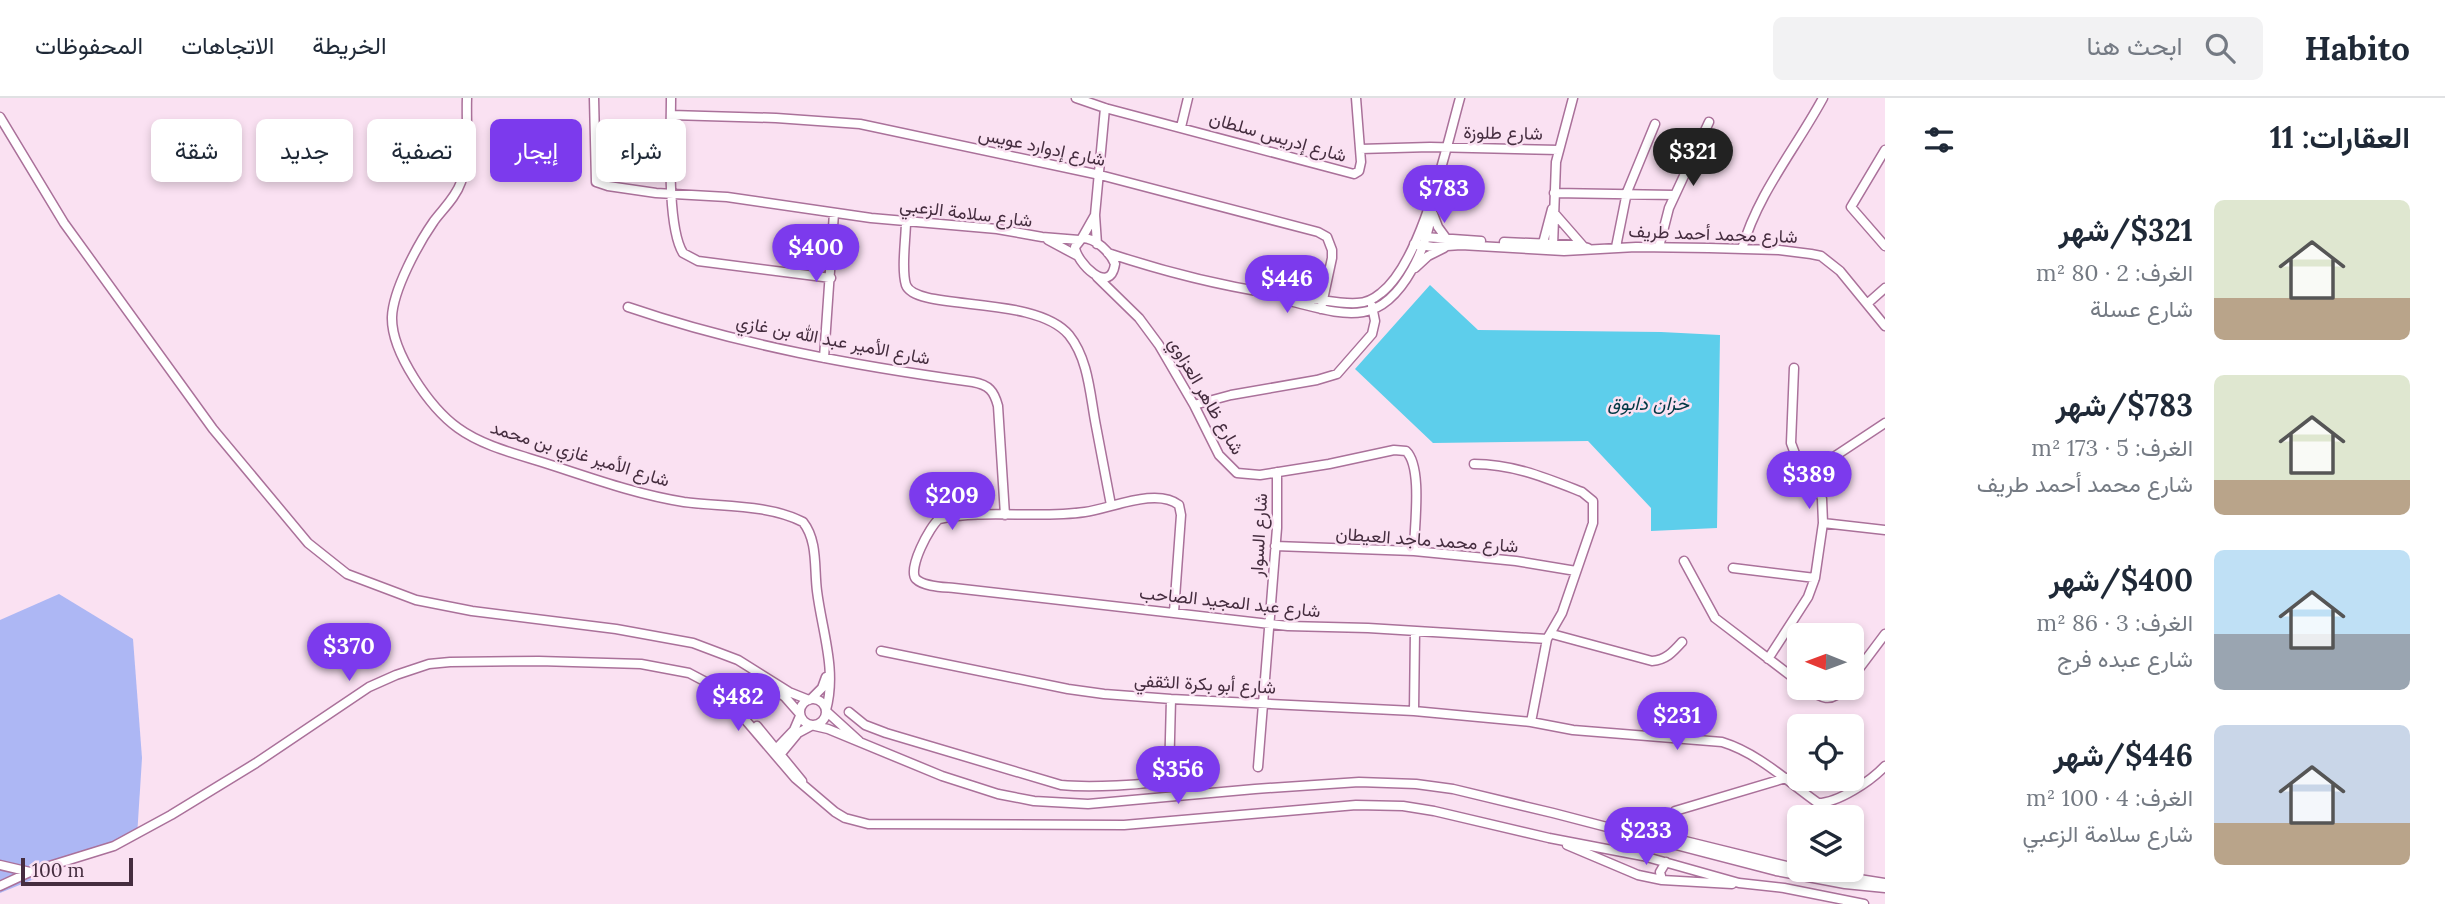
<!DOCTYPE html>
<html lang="ar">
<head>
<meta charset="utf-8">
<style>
  :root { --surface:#fff; --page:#f2f2f3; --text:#1f2937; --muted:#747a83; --line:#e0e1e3; --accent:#7c3aed }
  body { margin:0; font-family:Lora,Vazirmatn,serif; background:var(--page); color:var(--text); direction:rtl; height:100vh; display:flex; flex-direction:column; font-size:26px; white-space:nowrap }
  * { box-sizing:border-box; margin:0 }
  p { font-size:23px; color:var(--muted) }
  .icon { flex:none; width:38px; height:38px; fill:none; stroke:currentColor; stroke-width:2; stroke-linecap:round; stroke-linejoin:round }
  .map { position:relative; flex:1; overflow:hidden; direction:ltr }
  .details { display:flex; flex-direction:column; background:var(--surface); width:560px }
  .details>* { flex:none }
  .banner { position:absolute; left:21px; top:21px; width:665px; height:63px; direction:rtl; display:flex; gap:14px }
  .needle { width:46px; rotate:271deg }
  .fabs { position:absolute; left:1787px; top:525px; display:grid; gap:14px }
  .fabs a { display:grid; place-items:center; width:77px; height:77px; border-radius:10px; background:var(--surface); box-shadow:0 4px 10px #0003; font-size:35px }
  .scale { position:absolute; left:21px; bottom:18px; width:112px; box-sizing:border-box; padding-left:7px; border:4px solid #452d3f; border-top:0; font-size:19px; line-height:24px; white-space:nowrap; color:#452d3f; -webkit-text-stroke:5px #fae1f2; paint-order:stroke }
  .price { position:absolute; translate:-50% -60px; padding:0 16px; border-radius:24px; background:var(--accent); color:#fff; font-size:23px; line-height:46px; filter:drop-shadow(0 2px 4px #0008) }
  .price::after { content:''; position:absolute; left:50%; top:42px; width:21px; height:16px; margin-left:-10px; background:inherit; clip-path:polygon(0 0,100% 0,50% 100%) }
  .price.selected { background:#222; color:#fff }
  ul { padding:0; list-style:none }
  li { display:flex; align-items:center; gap:21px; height:175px; padding:0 35px }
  li span { display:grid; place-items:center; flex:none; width:196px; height:140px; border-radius:10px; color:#555 }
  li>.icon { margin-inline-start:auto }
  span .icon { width:84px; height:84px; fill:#fffc; stroke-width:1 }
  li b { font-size:30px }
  h2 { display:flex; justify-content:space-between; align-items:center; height:84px; padding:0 35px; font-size:30px }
  .chip { padding:0 24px; border-radius:10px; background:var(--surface); box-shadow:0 4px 10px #0003; font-size:24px; line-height:63px }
  .chip.selected { background:var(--accent); color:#fff }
  header { display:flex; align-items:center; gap:42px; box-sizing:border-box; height:98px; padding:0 35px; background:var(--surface); border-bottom:2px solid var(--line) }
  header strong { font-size:33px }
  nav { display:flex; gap:38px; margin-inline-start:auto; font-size:24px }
  .search { width:490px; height:63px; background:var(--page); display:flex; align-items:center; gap:18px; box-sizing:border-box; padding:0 24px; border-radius:10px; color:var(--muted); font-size:26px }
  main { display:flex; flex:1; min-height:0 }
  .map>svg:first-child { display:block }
  .forest { fill:#adb7f4 }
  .water { fill:#5dceeb }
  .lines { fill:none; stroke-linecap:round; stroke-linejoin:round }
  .minor-casing { stroke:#aa719a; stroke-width:11 }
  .minor { stroke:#fff; stroke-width:8 }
  .labels { text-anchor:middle; stroke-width:5; stroke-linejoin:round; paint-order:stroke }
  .street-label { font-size:18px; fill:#452d3f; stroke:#fae1f2 }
  .water-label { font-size:19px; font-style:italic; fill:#013844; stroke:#fae1f2 }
</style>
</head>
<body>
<header>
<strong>Habito</strong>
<div class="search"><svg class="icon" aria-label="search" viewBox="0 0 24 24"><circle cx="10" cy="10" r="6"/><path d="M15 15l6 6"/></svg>ابحث هنا</div>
<nav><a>الخريطة</a><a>الاتجاهات</a><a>المحفوظات</a></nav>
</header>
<main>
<section class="details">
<h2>العقارات: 11<svg class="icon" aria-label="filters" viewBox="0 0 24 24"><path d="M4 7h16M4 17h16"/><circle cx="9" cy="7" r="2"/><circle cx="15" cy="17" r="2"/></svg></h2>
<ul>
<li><span style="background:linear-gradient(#dfe7d0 70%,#b9a48a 0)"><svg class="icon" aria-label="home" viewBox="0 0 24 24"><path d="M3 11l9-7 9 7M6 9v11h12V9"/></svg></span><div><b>$321/شهر</b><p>الغرف: 2 · 80 m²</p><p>شارع عسلة</p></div></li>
<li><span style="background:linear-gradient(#dfe7d0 75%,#b9a48a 0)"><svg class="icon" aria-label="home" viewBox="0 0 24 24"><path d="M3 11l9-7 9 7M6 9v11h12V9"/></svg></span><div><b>$783/شهر</b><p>الغرف: 5 · 173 m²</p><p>شارع محمد أحمد طريف</p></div></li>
<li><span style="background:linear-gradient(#bfe0f5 60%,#9aa5b1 0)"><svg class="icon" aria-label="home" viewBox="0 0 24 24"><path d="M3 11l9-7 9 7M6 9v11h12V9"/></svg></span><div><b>$400/شهر</b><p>الغرف: 3 · 86 m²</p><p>شارع عبده فرج</p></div></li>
<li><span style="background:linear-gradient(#c9d6e8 70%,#b9a48a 0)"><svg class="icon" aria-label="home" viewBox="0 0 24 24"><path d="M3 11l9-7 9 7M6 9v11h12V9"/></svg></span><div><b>$446/شهر</b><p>الغرف: 4 · 100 m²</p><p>شارع سلامة الزعبي</p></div></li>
</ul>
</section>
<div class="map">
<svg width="1885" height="806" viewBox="0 0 1885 806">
  <rect width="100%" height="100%" fill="#fae1f2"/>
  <path class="forest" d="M59 496 133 541 142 660 137 739 0 795V522Z"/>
  <path class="water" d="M1430 187 1478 232 1661 234 1720 237 1717 430 1651 433V410L1588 343 1433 345 1355 271Z"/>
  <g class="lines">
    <defs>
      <path id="minor" d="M467 0C466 25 470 61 461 84 456 99 443 111 434 123 418 146 393 192 392 219 391 254 430 310 458 330 484 349 521 357 551 367 594 381 639 397 684 404 722 409 768 406 803 424 818 443 814 470 817 493 822 533 837 572 826 612
        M594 0 596 84 608 88 656 95 727 99 871 120 997 131 1042 139 1079 142
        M671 0C671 35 666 128 683 155L698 163 831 180
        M1076 0 1105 10 1354 76 1359 73 1361 64 1356 0
        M671 17 776 20 860 26 1100 77 1318 134 1327 139 1332 152V160L1321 211
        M0 19 64 125 213 331 308 445 347 476 416 502 472 513 616 531 693 545 738 562 789 594 809 602
        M1181 29 1188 0
        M1360 51 1430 49 1559 52
        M1885 52 1851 109 1885 148
        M1554 95 1674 97
        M1433 116 1438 129 1446 140
        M1555 116 1583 148
        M906 123C906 140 901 171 906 187 916 214 1035 196 1069 237 1089 262 1090 298 1096 328 1101 354 1106 380 1111 407
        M1424 139 1481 143
        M1082 140C1096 140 1110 154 1115 166 1110 199 1076 164 1075 149Z
        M1082 140 1095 117
        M1048 142 1076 157
        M1504 144 1578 147 1588 150
        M1097 146 1095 117 1105 10
        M1414 146 1433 149 1461 147 1564 153 1636 149 1709 150 1779 152 1811 156 1821 158 1840 173 1885 228
        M1553 148 1556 64 1573 0
        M1542 149 1552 111
        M1616 149 1627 94 1655 26
        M1659 149 1669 110 1709 24
        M1742 151C1758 95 1796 50 1823 0
        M1108 155C1174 177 1246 194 1315 201 1329 203 1344 206 1357 205 1366 205 1375 200 1381 195 1422 163 1446 50 1460 0
        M1415 170 1428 158 1444 150
        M1097 179 1139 220 1159 247 1194 307 1219 357 1237 375 1260 377 1329 366 1394 352 1406 353C1423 369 1414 430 1414 453
        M1289 203C1312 208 1339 218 1363 214 1403 208 1431 142 1432 107
        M1868 205 1885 190
        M628 209C739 247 857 268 973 284 989 287 994 293 998 308L1005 417
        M824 260 834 115
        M1194 307 1231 297 1317 282 1337 276 1372 236 1375 223 1372 208
        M1474 366C1513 366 1546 380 1582 394L1593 403V425L1562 515 1547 541 1531 624
        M1811 374 1885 325
        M1823 425 1885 432
        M1275 448 1414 453 1516 463 1576 473
        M1684 463 1715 520 1799 584
        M1733 470 1815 480
        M1174 514 1181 417 1179 407C1156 389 1110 411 1085 414 1037 421 986 411 939 421 930 428 907 471 916 481 924 489 944 489 954 490L1288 528 1368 530 1547 541
        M1552 536 1652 563C1666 562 1673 554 1682 544
        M881 553 1068 591 1104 596 1171 601 1414 613 1531 624 1573 632 1722 644C1758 655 1787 683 1818 705 1838 705 1871 683 1885 668
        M1768 561 1808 499 1815 480 1823 425 1822 401 1816 380 1797 361 1791 345 1794 270
        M758 579 785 599 800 616
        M1852 580 1885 536
        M1807 590C1821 600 1831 606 1844 590
        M719 591 795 680 835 714 845 720 868 726 1124 727 1356 707 1403 708 1434 713 1549 740 1643 758 1739 785 1784 790 1864 806
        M800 614a13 13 0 1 1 26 0a13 13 0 1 1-26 0Z
        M811 601 822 590 826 579
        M826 613 859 643
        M1414 613 1415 533
        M849 614 865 627 886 635 1061 687C1081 689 1154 689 1169 679L1171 601
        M757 628 802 683
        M815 628 828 631 942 678 998 696 1034 703 1088 706 1255 691 1359 684 1416 686 1453 691 1553 715 1776 773 1845 786 1885 790
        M775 652 794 632 800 618
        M779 658 798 635 811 628
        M1258 669 1277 430V374
        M1675 713 1786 680
        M1673 743H1685L1799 771
        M1567 747 1638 777 1662 782 1732 786
        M0 767 30 774 114 748 171 717 256 665 369 589 396 577 429 566 450 564 539 563 641 566 689 575 721 592
        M1802 772 1885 785
        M1662 782 1660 774 1666 764
        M0 788 30 774"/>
    </defs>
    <use href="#minor" class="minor-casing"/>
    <use href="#minor" class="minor"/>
  </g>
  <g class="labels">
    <g class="street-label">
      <text transform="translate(1503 35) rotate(1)" y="6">شارع طلوزة</text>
      <text transform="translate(1278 39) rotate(16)" y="6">شارع إدريس سلطان</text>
      <text transform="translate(1042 49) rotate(12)" y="6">شارع إدوارد عويس</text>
      <text transform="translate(966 115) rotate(7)" y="6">شارع سلامة الزعبي</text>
      <text transform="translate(1713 136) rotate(2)" y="6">شارع محمد أحمد طريف</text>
      <text transform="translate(833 242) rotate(11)" y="6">شارع الأمير عبد الله بن غازي</text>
      <text transform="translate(1206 298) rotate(60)" y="6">شارع ظاهر العزاوي</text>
      <text transform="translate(580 356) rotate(17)" y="6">شارع الأمير غازي بن محمد</text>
      <text transform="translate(1259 437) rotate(-87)" y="6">شارع السوار</text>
      <text transform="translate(1427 442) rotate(4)" y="6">شارع محمد ماجد العيطان</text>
      <text transform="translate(1230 504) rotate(6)" y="6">شارع عبد المجيد الصاحب</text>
      <text transform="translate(1205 586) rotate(3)" y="6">شارع أبو بكرة الثقفي</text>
    </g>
    <g class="water-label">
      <text x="1648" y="312">خزان دابوق</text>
    </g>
  </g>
</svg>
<div class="fabs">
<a><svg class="needle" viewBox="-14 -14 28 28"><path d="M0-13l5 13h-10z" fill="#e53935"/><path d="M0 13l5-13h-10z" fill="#747a83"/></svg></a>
<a><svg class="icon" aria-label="locate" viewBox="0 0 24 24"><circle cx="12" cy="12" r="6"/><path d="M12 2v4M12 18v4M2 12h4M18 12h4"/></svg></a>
<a><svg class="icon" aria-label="layers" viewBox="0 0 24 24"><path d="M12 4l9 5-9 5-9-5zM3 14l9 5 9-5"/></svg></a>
</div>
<div class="scale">100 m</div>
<b class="price selected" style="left:1693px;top:90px">$321</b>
<b class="price" style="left:1444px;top:127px">$783</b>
<b class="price" style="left:816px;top:186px">$400</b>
<b class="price" style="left:1287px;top:217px">$446</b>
<b class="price" style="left:1809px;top:413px">$389</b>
<b class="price" style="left:952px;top:434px">$209</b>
<b class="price" style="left:349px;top:585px">$370</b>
<b class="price" style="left:738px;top:635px">$482</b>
<b class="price" style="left:1677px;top:654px">$231</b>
<b class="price" style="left:1178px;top:708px">$356</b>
<b class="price" style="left:1646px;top:769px">$233</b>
<div class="banner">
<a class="chip">شراء</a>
<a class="chip selected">إيجار</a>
<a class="chip">تصفية</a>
<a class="chip">جديد</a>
<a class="chip">شقة</a>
</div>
</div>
</main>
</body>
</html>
